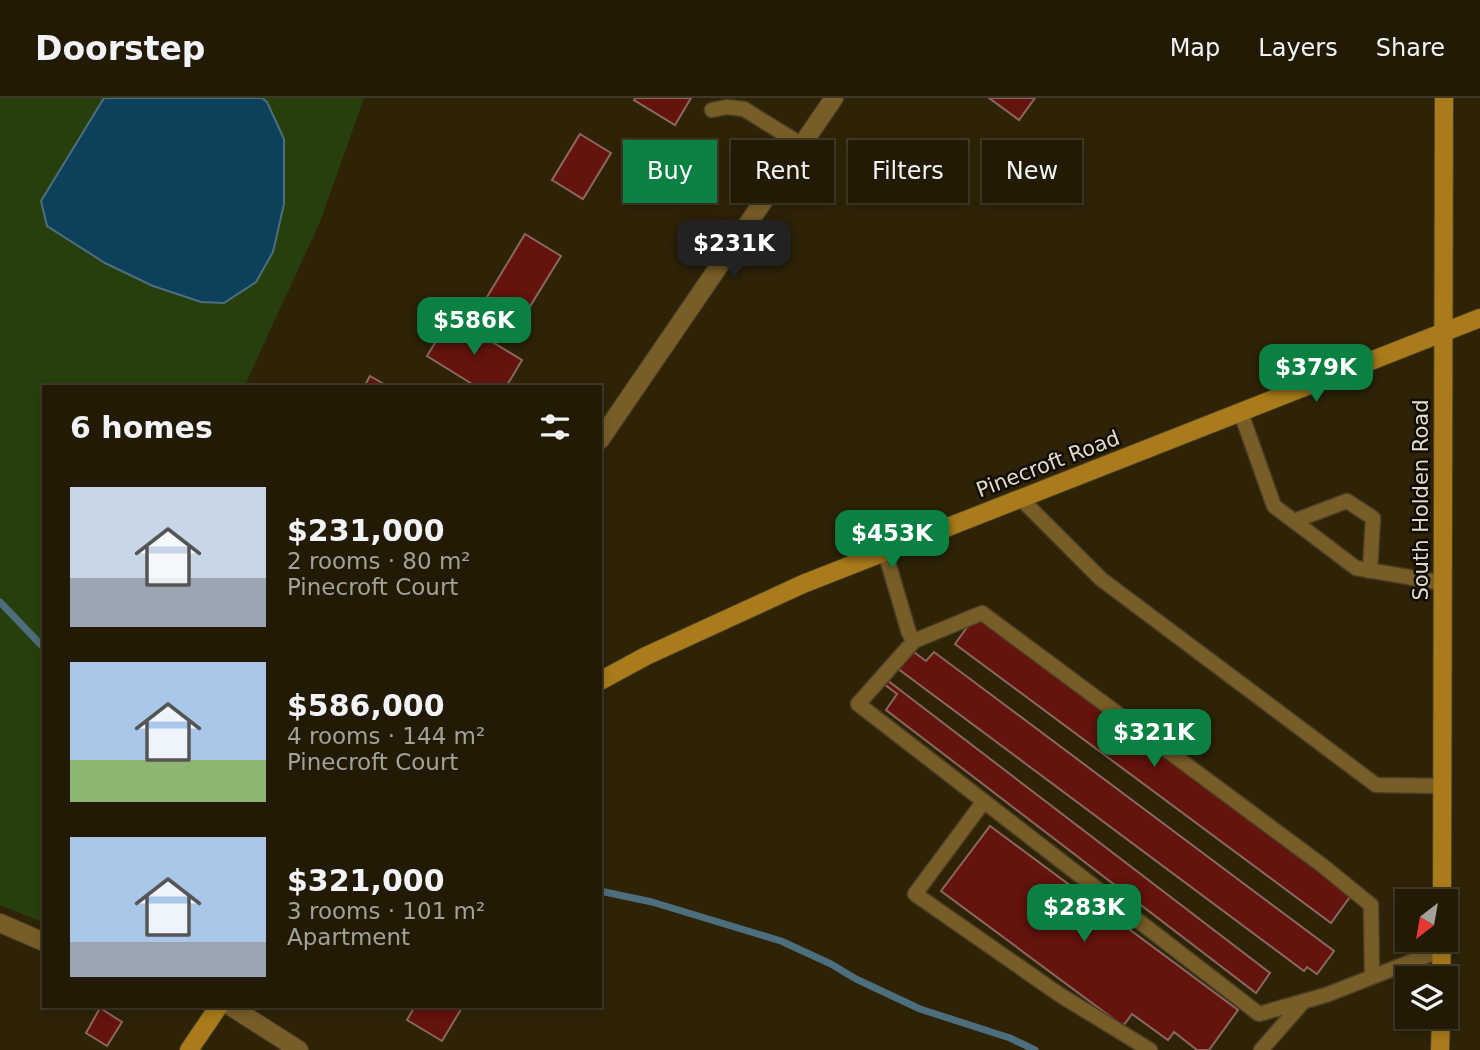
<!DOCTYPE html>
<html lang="en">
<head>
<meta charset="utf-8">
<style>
  :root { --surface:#221a05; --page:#2e2713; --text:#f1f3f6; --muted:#a2a19a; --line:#3f3827; --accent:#0b8043 }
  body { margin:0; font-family:"DejaVu Sans",sans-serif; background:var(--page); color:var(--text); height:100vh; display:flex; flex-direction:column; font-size:26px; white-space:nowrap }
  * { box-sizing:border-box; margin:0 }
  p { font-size:23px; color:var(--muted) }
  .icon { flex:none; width:38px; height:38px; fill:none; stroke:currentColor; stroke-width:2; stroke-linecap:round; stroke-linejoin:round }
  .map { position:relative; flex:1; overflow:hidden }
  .drawer { position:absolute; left:42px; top:287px; width:560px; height:623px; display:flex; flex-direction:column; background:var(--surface); border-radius:0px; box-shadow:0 4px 10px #0003,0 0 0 2px var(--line) }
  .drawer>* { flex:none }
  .guide { position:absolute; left:623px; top:42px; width:665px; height:63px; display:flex; gap:14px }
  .needle { width:46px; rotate:211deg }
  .tools { position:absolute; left:1395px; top:791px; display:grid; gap:14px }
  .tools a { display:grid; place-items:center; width:63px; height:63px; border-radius:0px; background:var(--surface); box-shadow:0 4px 10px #0003,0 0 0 2px var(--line); font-size:35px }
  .price { position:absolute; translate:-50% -60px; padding:0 16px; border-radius:14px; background:var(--accent); color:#fff; font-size:23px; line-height:46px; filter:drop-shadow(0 2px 4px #0008) }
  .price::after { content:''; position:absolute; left:50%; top:42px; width:21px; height:16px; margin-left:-10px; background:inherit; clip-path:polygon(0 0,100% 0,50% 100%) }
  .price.current { background:#222; color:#fff }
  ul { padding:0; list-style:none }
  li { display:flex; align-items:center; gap:21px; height:175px; padding:0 28px }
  li span { display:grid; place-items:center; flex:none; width:196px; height:140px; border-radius:0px; color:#555 }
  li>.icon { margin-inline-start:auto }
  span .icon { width:84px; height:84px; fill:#fffc; stroke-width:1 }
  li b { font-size:30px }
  h2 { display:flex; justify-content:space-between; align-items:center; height:84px; padding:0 28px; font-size:30px }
  .tag { padding:0 24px; border-radius:0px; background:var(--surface); box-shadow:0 4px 10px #0003,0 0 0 2px var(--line); font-size:24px; line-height:63px }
  .tag.current { background:var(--accent); color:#fff }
  header { display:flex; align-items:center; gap:42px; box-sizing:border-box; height:98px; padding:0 35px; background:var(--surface); border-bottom:2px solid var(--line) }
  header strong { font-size:33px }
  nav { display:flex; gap:38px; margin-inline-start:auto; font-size:24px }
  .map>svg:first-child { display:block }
  .green { fill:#273f0d }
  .water { fill:#0d405b; stroke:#4d6e7d; stroke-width:2 }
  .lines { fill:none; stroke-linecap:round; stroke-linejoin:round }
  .stream { stroke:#4d6e7d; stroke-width:7 }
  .building { fill:#64130d; stroke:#8a6862; stroke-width:2 }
  .lane-casing { stroke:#4b4026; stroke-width:17 }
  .street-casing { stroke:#4b4026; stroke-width:20 }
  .secondary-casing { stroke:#4b4026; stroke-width:20 }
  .lane { stroke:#795d28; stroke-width:14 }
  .street { stroke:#795d28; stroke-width:18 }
  .secondary { stroke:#a97b1a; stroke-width:18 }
  .labels { text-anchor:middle; stroke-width:5; stroke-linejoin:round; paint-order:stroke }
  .street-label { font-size:21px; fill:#e2dbcb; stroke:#120d04 }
</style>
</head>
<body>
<header>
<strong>Doorstep</strong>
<nav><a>Map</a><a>Layers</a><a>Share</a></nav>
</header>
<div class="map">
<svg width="1480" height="952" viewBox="0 0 1480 952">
  <rect width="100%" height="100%" fill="#2e2307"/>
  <path class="green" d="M0 0H104L41 103 201 204 224 205 256 184 273 154 284 106V41L267 4 262 0H364L320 124 244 289H44V825L0 807Z"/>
  <path class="water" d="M104 0H262L267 4 284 41V106L273 154 256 184 224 205 201 204 153 188 105 165 47 128 41 103Z"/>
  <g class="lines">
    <path class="stream" d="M0 504 44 550
      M600 793 652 804 781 843 831 866 856 881 920 911 1010 940 1035 952"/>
  </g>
  <path class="building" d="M635 0H691L675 27 634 2Z
    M989 0H1035L1019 22Z
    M580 36 611 55 583 101 552 82Z
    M525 136 561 158 516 231 481 209Z
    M451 219 522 262 506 289H477L427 258Z
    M370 278 389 289H364Z
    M976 517 1352 796 1331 825 955 546Z
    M911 552 926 563 934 554 1334 853 1317 876 1307 869 1304 873 897 570Z
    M887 582 1270 875 1256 895 886 612 897 596 884 586Z
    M990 728 1238 912 1209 952H1197L1174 934 1168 942 1132 916 1123 928 941 793Z
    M415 908H463L442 943 407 922Z
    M100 910 122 924 107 948 86 935Z"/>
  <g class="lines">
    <defs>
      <path id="lane" d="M712 12 727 9 744 11 802 47
        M1241 315 1274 408 1356 470 1443 485
        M1021 401 1101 481 1376 687 1442 688
        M1294 423 1347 403 1373 420 1370 473
        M885 454 909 535 914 543 858 606 1259 916 1326 897 1441 852
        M914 543 982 515 1323 768 1371 807 1372 878
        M984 703 915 796 1060 897 1150 952
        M1261 952 1304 903"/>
      <path id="street" d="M600 342 834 0
        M0 825 44 844
        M230 908 299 952"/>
      <path id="secondary" d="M600 583 646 558 803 486 1480 220
        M1442 803 1444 0
        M1441 880 1442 842
        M189 952 219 908
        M1440 952 1441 919"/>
    </defs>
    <use href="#lane" class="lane-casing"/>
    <use href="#street" class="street-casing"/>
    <use href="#secondary" class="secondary-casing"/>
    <use href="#lane" class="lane"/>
    <use href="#street" class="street"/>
    <use href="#secondary" class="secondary"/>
  </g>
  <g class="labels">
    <g class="street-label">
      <text transform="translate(1048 366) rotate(-21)" y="7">Pinecroft Road</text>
      <text transform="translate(1421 402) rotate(-90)" y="7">South Holden Road</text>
    </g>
  </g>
</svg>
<div class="tools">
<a><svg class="needle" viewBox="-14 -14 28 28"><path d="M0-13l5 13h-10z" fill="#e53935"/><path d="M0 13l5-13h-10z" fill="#a2a19a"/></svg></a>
<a><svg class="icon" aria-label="layers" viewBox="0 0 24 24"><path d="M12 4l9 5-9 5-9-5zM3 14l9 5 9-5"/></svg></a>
</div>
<b class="price current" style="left:734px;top:182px">$231K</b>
<b class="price" style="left:474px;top:259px">$586K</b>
<b class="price" style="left:1316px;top:306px">$379K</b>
<b class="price" style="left:892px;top:472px">$453K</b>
<b class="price" style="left:1154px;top:671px">$321K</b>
<b class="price" style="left:1084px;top:846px">$283K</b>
<div class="guide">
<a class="tag current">Buy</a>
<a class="tag">Rent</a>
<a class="tag">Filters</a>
<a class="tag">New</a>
</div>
<section class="drawer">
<h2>6 homes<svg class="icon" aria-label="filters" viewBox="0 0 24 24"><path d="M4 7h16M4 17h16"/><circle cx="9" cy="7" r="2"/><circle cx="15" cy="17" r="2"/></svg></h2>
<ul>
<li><span style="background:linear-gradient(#c9d6e8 65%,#9aa5b1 0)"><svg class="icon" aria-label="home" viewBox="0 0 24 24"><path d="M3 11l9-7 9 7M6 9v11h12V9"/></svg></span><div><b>$231,000</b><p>2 rooms · 80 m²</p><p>Pinecroft Court</p></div></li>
<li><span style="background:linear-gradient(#a9c7e8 70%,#8fb573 0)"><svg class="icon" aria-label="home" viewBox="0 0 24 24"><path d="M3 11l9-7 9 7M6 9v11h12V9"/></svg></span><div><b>$586,000</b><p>4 rooms · 144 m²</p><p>Pinecroft Court</p></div></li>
<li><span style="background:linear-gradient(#a9c7e8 75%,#9aa5b1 0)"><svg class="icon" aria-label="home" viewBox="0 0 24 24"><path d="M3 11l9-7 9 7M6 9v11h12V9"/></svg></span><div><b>$321,000</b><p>3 rooms · 101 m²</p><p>Apartment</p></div></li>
</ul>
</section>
</div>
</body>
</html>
